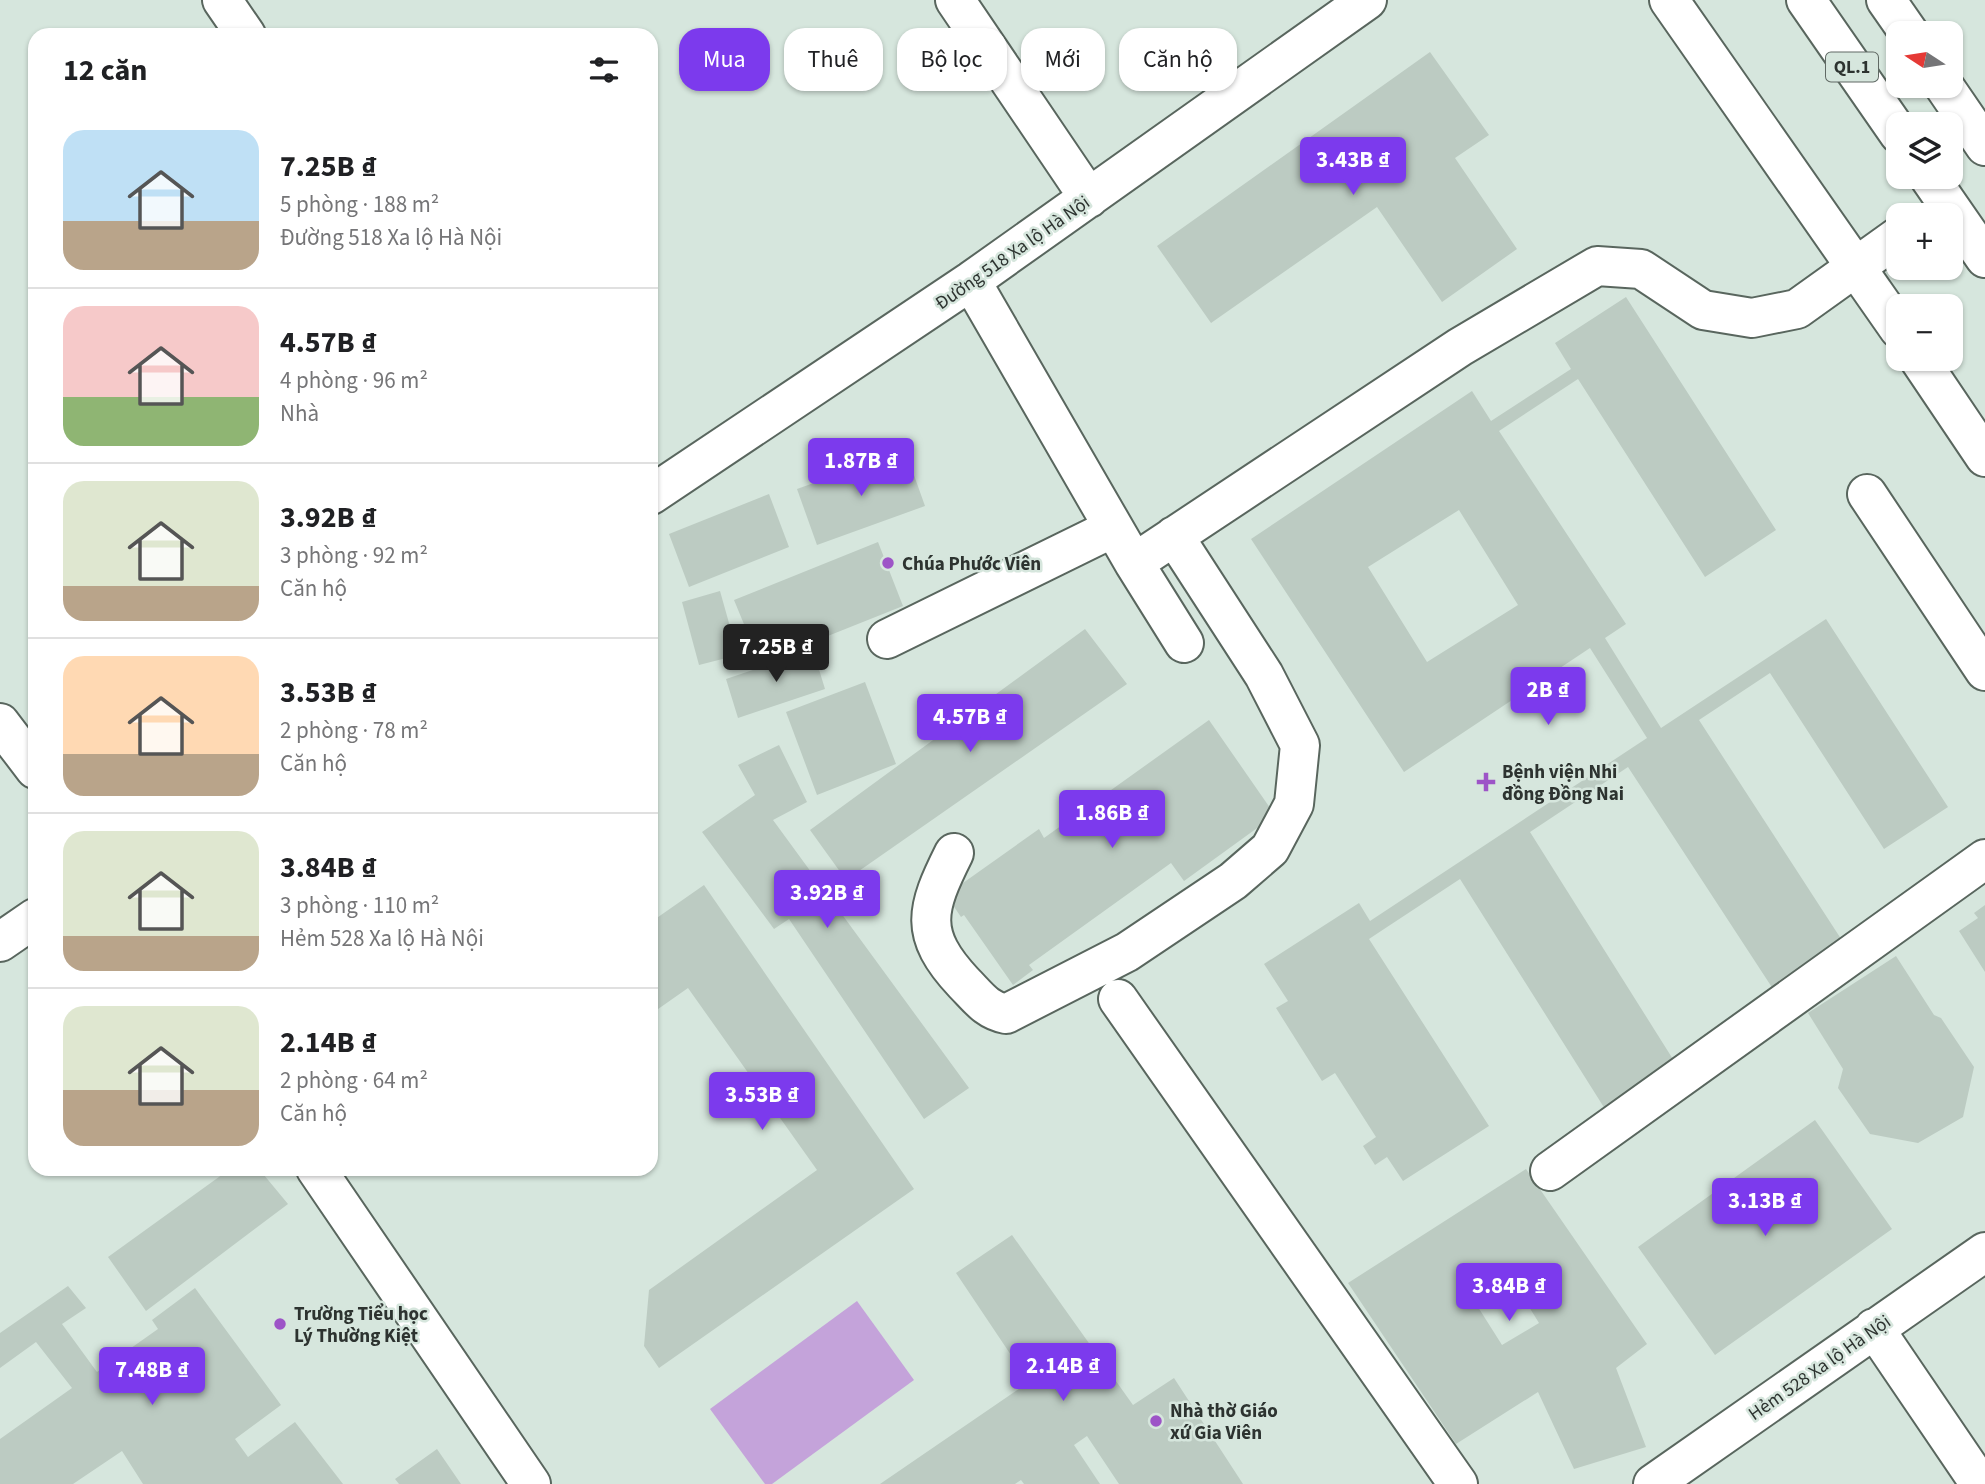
<!DOCTYPE html>
<html lang="vi">
<head>
<meta charset="utf-8">
<style>
  :root { --surface:#fff; --page:#f6f6f6; --text:#202124; --muted:#757577; --line:#e0e0e0; --accent:#7c3aed }
  body { margin:0; font-family:"Source Sans 3",sans-serif; background:var(--page); color:var(--text); height:100vh; display:flex; flex-direction:column; font-size:26px; white-space:nowrap }
  * { box-sizing:border-box; margin:0 }
  p { font-size:23px; color:var(--muted) }
  .icon { flex:none; width:38px; height:38px; fill:none; stroke:currentColor; stroke-width:2; stroke-linecap:round; stroke-linejoin:round }
  .map { position:relative; flex:1; overflow:hidden }
  .panel { position:absolute; left:28px; top:28px; width:630px; height:1148px; display:flex; flex-direction:column; background:var(--surface); border-radius:21px; box-shadow:0 2px 5px #0004 }
  .panel>* { flex:none }
  .banner { position:absolute; left:679px; top:28px; width:665px; height:63px; display:flex; gap:14px }
  .needle { width:46px; rotate:282deg }
  .buttons { position:absolute; left:1886px; top:21px; display:grid; gap:14px }
  .buttons a { display:grid; place-items:center; width:77px; height:77px; border-radius:14px; background:var(--surface); box-shadow:0 2px 5px #0004; font-size:35px }
  .price { position:absolute; translate:-50% -60px; padding:0 16px; border-radius:7px; background:var(--accent); color:#fff; font-size:23px; line-height:46px; filter:drop-shadow(0 2px 4px #0008) }
  .price::after { content:''; position:absolute; left:50%; top:42px; width:21px; height:16px; margin-left:-10px; background:inherit; clip-path:polygon(0 0,100% 0,50% 100%) }
  .price.current { background:#222; color:#fff }
  ul { padding:0; list-style:none }
  li { display:flex; align-items:center; gap:21px; height:175px; padding:0 35px }
  li+li { border-top:2px solid var(--line) }
  li span { display:grid; place-items:center; flex:none; width:196px; height:140px; border-radius:21px; color:#555 }
  li>.icon { margin-inline-start:auto }
  span .icon { width:84px; height:84px; fill:#fffc; stroke-width:1 }
  li b { font-size:30px }
  h2 { display:flex; justify-content:space-between; align-items:center; height:84px; padding:0 35px; font-size:30px }
  .tag { padding:0 24px; border-radius:21px; background:var(--surface); box-shadow:0 2px 5px #0004; font-size:24px; line-height:63px }
  .tag.current { background:var(--accent); color:#fff }
  .map>svg:first-child { display:block }
  .green { fill:#c4a3da }
  .building { fill:#bccbc2; fill-rule:evenodd }
  .lines { fill:none; stroke-linecap:round; stroke-linejoin:round }
  .minor-casing { stroke:#59665e; stroke-width:42 }
  .highway-casing { stroke:#59665e; stroke-width:42 }
  .minor { stroke:#fff; stroke-width:38 }
  .highway { stroke:#fff; stroke-width:38 }
  .poi-dot { fill:#9d54c7; stroke:#d6e6dd; stroke-width:2.5 }
  .labels { text-anchor:middle; stroke-width:5; stroke-linejoin:round; paint-order:stroke }
  .shield { fill:#d6e6dd; stroke:#606964; stroke-width:2 }
  .shield-label { font-size:18px; font-weight:bold; fill:#2d3330 }
  .street-label { font-size:19px; fill:#2d3330; stroke:#d6e6dd }
  .poi-label { font-size:19px; font-weight:bold; fill:#2d3330; stroke:#d6e6dd; text-anchor:start }
</style>
</head>
<body>
<div class="map">
<svg width="1985" height="1484" viewBox="0 0 1985 1484">
  <rect width="100%" height="100%" fill="#d6e6dd"/>
  <path class="green" d="M857 1301 914 1380 772 1484H765L710 1409Z"/>
  <path class="building" d="M1430 52 1489 135 1455 158 1517 249 1442 302 1377 207 1211 323 1157 246Z
    M1626 297 1776 530 1705 577 1578 379 1499 431 1626 624 1605 638 1661 728 1826 619 1948 807 1884 849 1770 673 1699 720 1845 945 1775 992 1628 767 1530 832 1676 1064 1605 1109 1460 879 1378 933 1369 939 1489 1126 1403 1181 1387 1157 1375 1165 1363 1146 1376 1137 1335 1073 1322 1081 1276 1008 1288 1001 1264 964 1359 903 1370 921 1647 738 1590 648 1404 772 1251 539 1472 391 1491 421 1571 369 1555 343ZM1459 510 1518 605 1427 662 1368 567Z
    M905 450 925 506 817 545 797 489Z
    M769 494 789 547 689 587 669 534Z
    M878 542 903 606 760 663 734 600Z
    M720 591 738 655 699 665 682 602Z
    M1085 629 1127 684 846 880 810 830Z
    M813 650 825 689 738 718 726 679Z
    M865 682 896 764 817 795 786 712Z
    M1209 720 1275 815 1184 881 1171 863 1029 965 1033 970 1013 985 964 915 961 917 946 895 1039 829 1044 838Z
    M779 745 807 802 773 820 969 1088 924 1119 789 919 774 929 702 832 755 795 738 765Z
    M704 885 914 1189 659 1368 644 1346 649 1290 817 1170 688 988 651 1014V922Z
    M1985 905V972L1959 931 1978 918 1974 913Z
    M1896 956 1934 1015 1941 1018 1974 1067 1963 1117 1918 1143 1870 1134 1838 1088 1843 1069 1808 1013Z
    M1815 1120 1892 1229 1715 1355 1638 1247Z
    M230 1169H259L288 1204 146 1311 108 1257Z
    M1526 1169 1647 1344 1616 1368 1646 1447 1574 1469 1538 1392 1456 1444 1348 1283ZM1508 1273 1539 1323 1502 1345 1471 1296Z
    M1012 1235 1133 1405 1174 1378 1243 1484H1119L1087 1436 1074 1445 1100 1484H1024L1021 1480 1015 1484H880L1029 1382 956 1273Z
    M68 1286 86 1308 62 1324 97 1372 158 1329 152 1320 195 1288 281 1405 235 1439 248 1457 295 1422 343 1484H143L122 1451 73 1484H0V1439L72 1388 36 1342 0 1368V1333Z
    M437 1449 461 1484H399L395 1479Z"/>
  <g class="lines">
    <defs>
      <path id="minor" d="M222 0 246 35
        M955 0 1089 198
        M1669 0 1899 329
        M971 281 1134 563 1184 643
        M1919 359 1985 457
        M1867 494 1985 671
        M651 495 971 281 1367 0
        M1134 563 1460 347 1597 266 1641 269 1703 310 1752 318 1797 309 1899 236
        M887 639 1113 528
        M0 723 35 769
        M954 853C926 909 918 934 964 983 978 997 986 1010 1006 1014L1127 952 1233 881 1270 849 1294 804 1300 745 1264 675 1174 536
        M0 942 35 918
        M1118 999 1458 1484
        M316 1169 531 1484
        M1550 1171 1985 859
        M1874 1328 1980 1484
        M1653 1484 1985 1252"/>
      <path id="highway" d="M1806 0 1899 134
        M1886 0 1909 33
        M1944 86 1985 146
        M1929 177 1985 258"/>
    </defs>
    <use href="#minor" class="minor-casing"/>
    <use href="#highway" class="highway-casing"/>
    <use href="#minor" class="minor"/>
    <use href="#highway" class="highway"/>
  </g>
  <g class="poi-dot">
    <circle cx="888" cy="563" r="7"/>
    <path d="M1482.5 771.5h7v7h7v7h-7v7h-7v-7h-7v-7h7z"/>
    <circle cx="280" cy="1324" r="7"/>
    <circle cx="1156" cy="1421" r="7"/>
  </g>
  <g class="labels">
    <rect class="shield" x="1826" y="52.5" width="52" height="29" rx="5"/>
    <g class="shield-label">
      <text x="1852" y="73">QL.1</text>
    </g>
    <g class="street-label">
      <text transform="translate(1012 252) rotate(-35)" y="7">Đường 518 Xa lộ Hà Nội</text>
      <text transform="translate(1819 1367) rotate(-35)" y="7">Hẻm 528 Xa lộ Hà Nội</text>
    </g>
    <g class="poi-label">
      <text x="902" y="570">Chúa Phước Viên</text>
      <text x="1502" y="778">Bệnh viện Nhi<tspan x="1502" dy="22">đồng Đồng Nai</tspan></text>
      <text x="294" y="1320">Trường Tiểu học<tspan x="294" dy="22">Lý Thường Kiệt</tspan></text>
      <text x="1170" y="1417">Nhà thờ Giáo<tspan x="1170" dy="22">xứ Gia Viên</tspan></text>
    </g>
  </g>
</svg>
<div class="buttons">
<a><svg class="needle" viewBox="-14 -14 28 28"><path d="M0-13l5 13h-10z" fill="#e53935"/><path d="M0 13l5-13h-10z" fill="#757577"/></svg></a>
<a><svg class="icon" aria-label="layers" viewBox="0 0 24 24"><path d="M12 4l9 5-9 5-9-5zM3 14l9 5 9-5"/></svg></a>
<a>+</a>
<a>−</a>
</div>
<b class="price" style="left:1353px;top:197px">3.43B ₫</b>
<b class="price" style="left:861px;top:498px">1.87B ₫</b>
<b class="price current" style="left:776px;top:684px">7.25B ₫</b>
<b class="price" style="left:1548px;top:727px">2B ₫</b>
<b class="price" style="left:970px;top:754px">4.57B ₫</b>
<b class="price" style="left:1112px;top:850px">1.86B ₫</b>
<b class="price" style="left:827px;top:930px">3.92B ₫</b>
<b class="price" style="left:762px;top:1132px">3.53B ₫</b>
<b class="price" style="left:1765px;top:1238px">3.13B ₫</b>
<b class="price" style="left:1509px;top:1323px">3.84B ₫</b>
<b class="price" style="left:1063px;top:1403px">2.14B ₫</b>
<b class="price" style="left:152px;top:1407px">7.48B ₫</b>
<div class="banner">
<a class="tag current">Mua</a>
<a class="tag">Thuê</a>
<a class="tag">Bộ lọc</a>
<a class="tag">Mới</a>
<a class="tag">Căn hộ</a>
</div>
<section class="panel">
<h2>12 căn<svg class="icon" aria-label="filters" viewBox="0 0 24 24"><path d="M4 7h16M4 17h16"/><circle cx="9" cy="7" r="2"/><circle cx="15" cy="17" r="2"/></svg></h2>
<ul>
<li><span style="background:linear-gradient(#bfe0f5 65%,#b9a48a 0)"><svg class="icon" aria-label="home" viewBox="0 0 24 24"><path d="M3 11l9-7 9 7M6 9v11h12V9"/></svg></span><div><b>7.25B ₫</b><p>5 phòng · 188 m²</p><p>Đường 518 Xa lộ Hà Nội</p></div></li>
<li><span style="background:linear-gradient(#f6c9c9 65%,#8fb573 0)"><svg class="icon" aria-label="home" viewBox="0 0 24 24"><path d="M3 11l9-7 9 7M6 9v11h12V9"/></svg></span><div><b>4.57B ₫</b><p>4 phòng · 96 m²</p><p>Nhà</p></div></li>
<li><span style="background:linear-gradient(#dfe7d0 75%,#b9a48a 0)"><svg class="icon" aria-label="home" viewBox="0 0 24 24"><path d="M3 11l9-7 9 7M6 9v11h12V9"/></svg></span><div><b>3.92B ₫</b><p>3 phòng · 92 m²</p><p>Căn hộ</p></div></li>
<li><span style="background:linear-gradient(#ffd9b3 70%,#b9a48a 0)"><svg class="icon" aria-label="home" viewBox="0 0 24 24"><path d="M3 11l9-7 9 7M6 9v11h12V9"/></svg></span><div><b>3.53B ₫</b><p>2 phòng · 78 m²</p><p>Căn hộ</p></div></li>
<li><span style="background:linear-gradient(#dfe7d0 75%,#b9a48a 0)"><svg class="icon" aria-label="home" viewBox="0 0 24 24"><path d="M3 11l9-7 9 7M6 9v11h12V9"/></svg></span><div><b>3.84B ₫</b><p>3 phòng · 110 m²</p><p>Hẻm 528 Xa lộ Hà Nội</p></div></li>
<li><span style="background:linear-gradient(#dfe7d0 60%,#b9a48a 0)"><svg class="icon" aria-label="home" viewBox="0 0 24 24"><path d="M3 11l9-7 9 7M6 9v11h12V9"/></svg></span><div><b>2.14B ₫</b><p>2 phòng · 64 m²</p><p>Căn hộ</p></div></li>
</ul>
</section>
</div>
</body>
</html>
